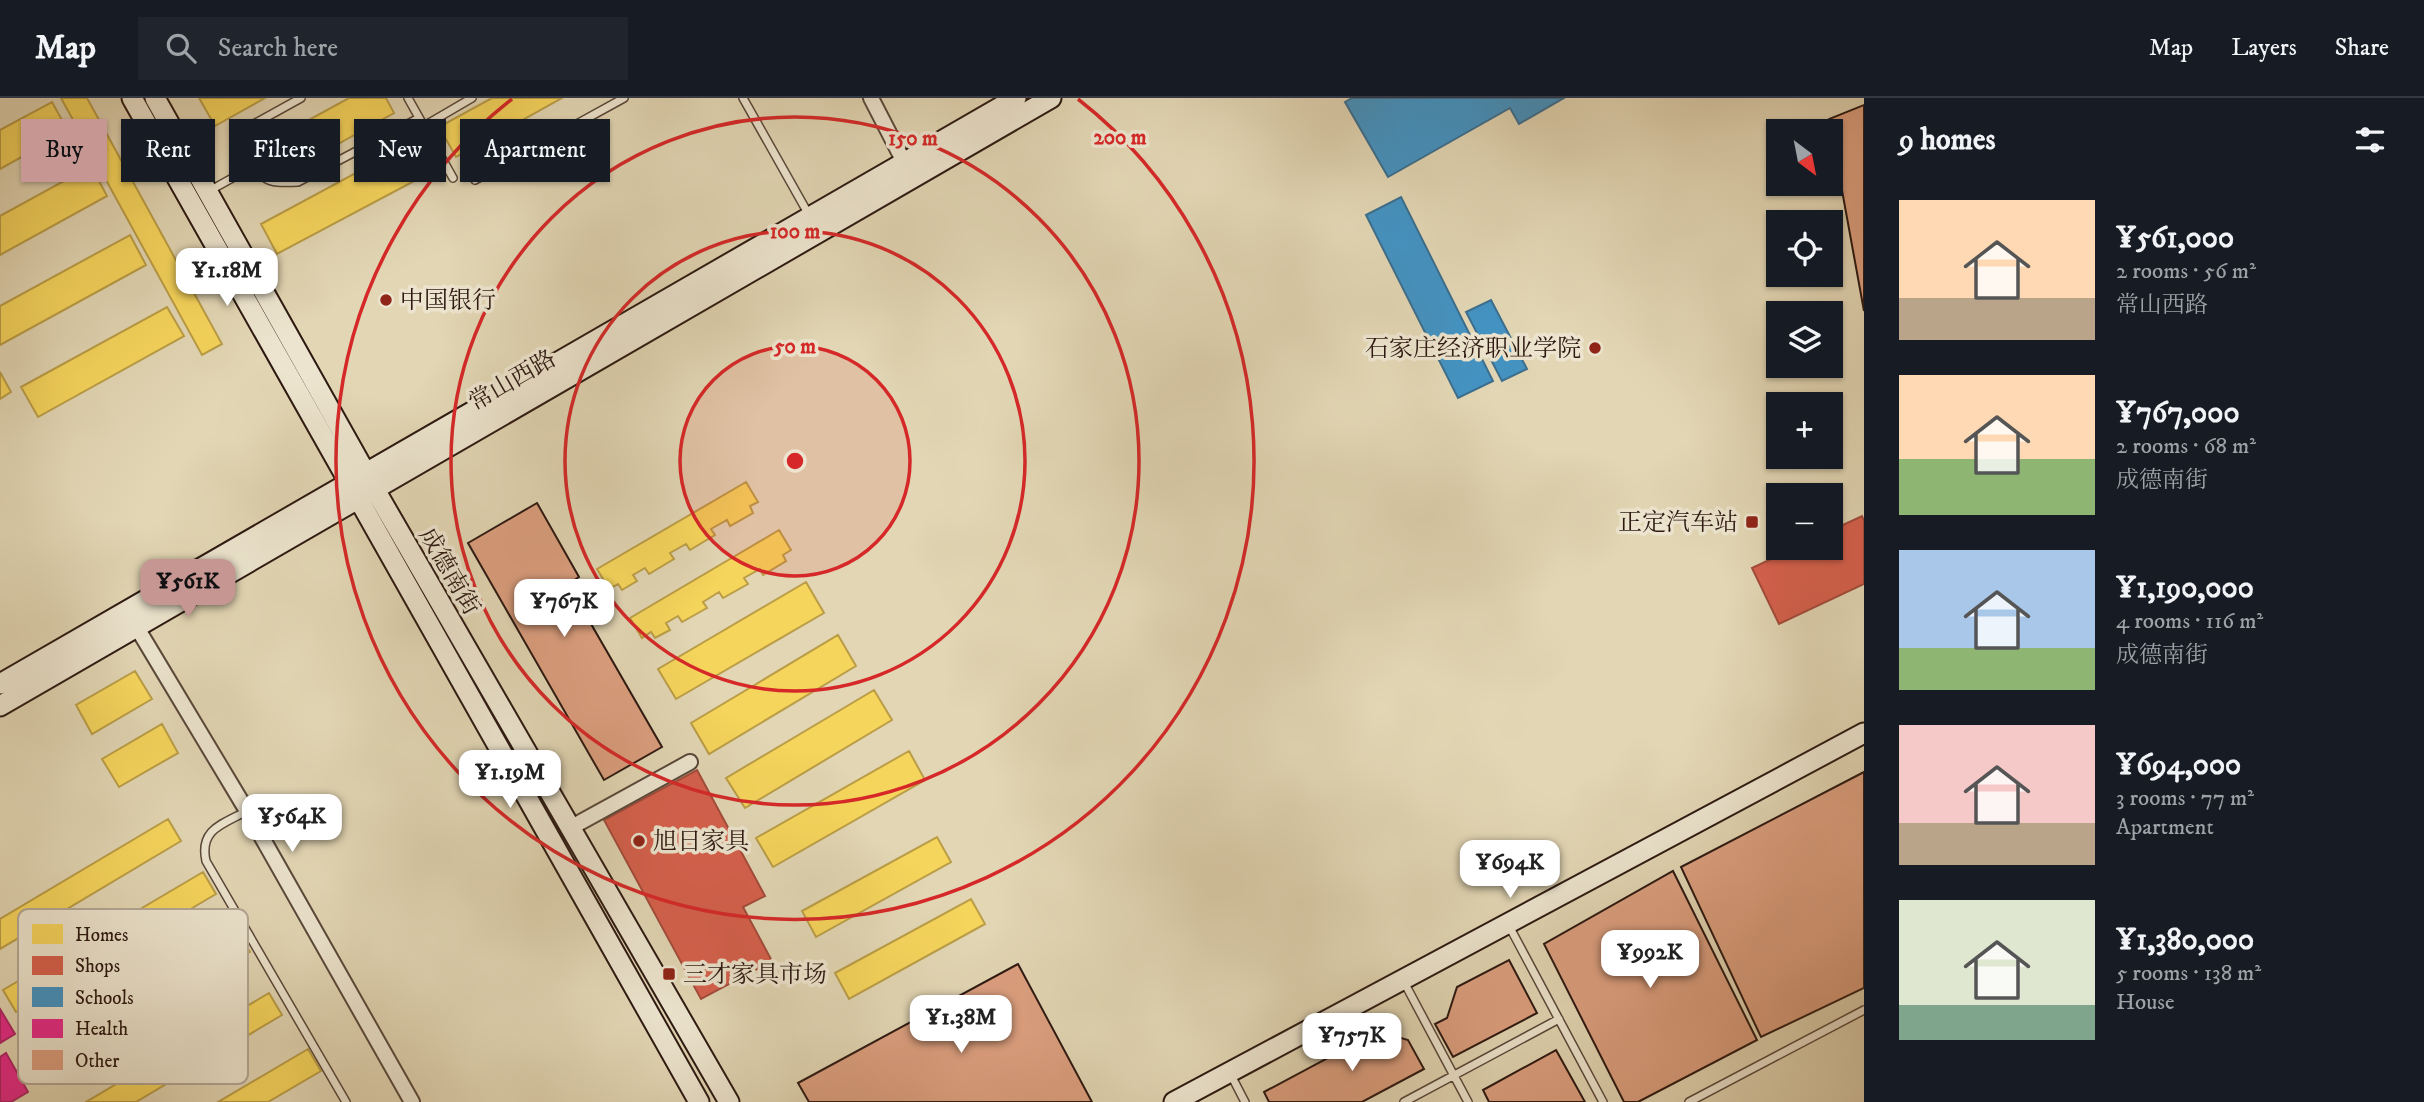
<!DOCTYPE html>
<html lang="en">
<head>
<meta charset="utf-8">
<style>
  :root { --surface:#171b24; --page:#20242c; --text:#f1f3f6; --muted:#9ea1a6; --line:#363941; --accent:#c59692 }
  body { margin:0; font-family:"IM FELL DW Pica","Noto Serif SC",serif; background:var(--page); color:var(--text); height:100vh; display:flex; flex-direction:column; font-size:26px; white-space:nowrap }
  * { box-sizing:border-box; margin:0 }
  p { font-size:23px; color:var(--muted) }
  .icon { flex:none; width:38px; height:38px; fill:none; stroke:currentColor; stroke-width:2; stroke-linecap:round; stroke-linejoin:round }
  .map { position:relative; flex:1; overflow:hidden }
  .side { display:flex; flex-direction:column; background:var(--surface); width:560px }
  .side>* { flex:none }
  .top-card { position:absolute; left:21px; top:21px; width:665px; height:63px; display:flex; gap:14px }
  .needle { width:46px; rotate:148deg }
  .buttons { position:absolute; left:1766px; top:21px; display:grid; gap:14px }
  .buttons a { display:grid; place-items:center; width:77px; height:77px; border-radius:0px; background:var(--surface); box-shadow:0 2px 5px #0004; font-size:35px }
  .price { position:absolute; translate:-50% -60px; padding:0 16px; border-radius:14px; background:#fff; color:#222; font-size:23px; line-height:46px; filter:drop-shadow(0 2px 4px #0008) }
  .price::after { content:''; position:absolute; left:50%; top:42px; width:21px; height:16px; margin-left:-10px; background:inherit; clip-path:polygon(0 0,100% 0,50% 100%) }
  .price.on { background:var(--accent); color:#111 }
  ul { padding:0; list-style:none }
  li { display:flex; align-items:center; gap:21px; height:175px; padding:0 35px }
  li span { display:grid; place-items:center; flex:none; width:196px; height:140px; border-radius:0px; color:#555 }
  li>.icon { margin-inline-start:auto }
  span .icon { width:84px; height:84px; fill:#fffc; stroke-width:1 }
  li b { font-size:30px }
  h2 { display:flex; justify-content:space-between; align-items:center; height:84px; padding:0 35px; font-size:30px }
  .chip { padding:0 24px; border-radius:0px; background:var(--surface); box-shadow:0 2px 5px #0004; font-size:24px; line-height:63px }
  .chip.on { background:var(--accent); color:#111 }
  header { display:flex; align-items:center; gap:42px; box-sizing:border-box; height:98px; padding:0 35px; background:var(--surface); border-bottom:2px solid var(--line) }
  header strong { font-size:33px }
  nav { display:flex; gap:38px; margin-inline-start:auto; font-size:24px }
  .search { width:490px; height:63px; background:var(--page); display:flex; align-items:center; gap:18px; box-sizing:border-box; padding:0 24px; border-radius:0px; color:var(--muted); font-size:26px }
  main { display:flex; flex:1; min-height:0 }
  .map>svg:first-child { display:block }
  .homes { fill:#f6d55c; stroke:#ba9d46; stroke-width:2 }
  .shops { fill:#d6604d; stroke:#a34b3b; stroke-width:2 }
  .schools { fill:#4393c3; stroke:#3c6e8e; stroke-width:2 }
  .health { fill:#e7298a; stroke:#af2466; stroke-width:2 }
  .building { fill:#dc9f7f; stroke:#2d1912; stroke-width:2 }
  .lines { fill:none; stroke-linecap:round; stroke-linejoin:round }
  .lane-casing { stroke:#5a483a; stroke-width:10 }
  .street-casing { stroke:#5a483a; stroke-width:18 }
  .secondary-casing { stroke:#2d1912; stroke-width:23 }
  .lane { stroke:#ece4ce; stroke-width:7 }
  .street { stroke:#ece4ce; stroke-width:14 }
  .secondary { stroke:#ece4ce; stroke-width:19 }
  .ring { fill:none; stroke:#d62828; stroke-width:3.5 }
  .poi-dot { fill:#8f2418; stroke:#ece4ce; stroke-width:2.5 }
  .labels { text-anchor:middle; stroke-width:7; stroke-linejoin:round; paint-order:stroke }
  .poi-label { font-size:24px; fill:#2d1912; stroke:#ece4ce; text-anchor:start }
  .street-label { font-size:24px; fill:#2d1912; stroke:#ece4ce }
  .key { fill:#ece4ce; stroke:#b3a796; stroke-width:2 }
  .key-label { font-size:19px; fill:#2d1912 }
  .centre { fill:#d62828; stroke:#ece4ce; stroke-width:3.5 }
  .ring-label { font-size:21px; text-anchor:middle; font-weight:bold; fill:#d62828; stroke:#ece4ce; stroke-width:7; stroke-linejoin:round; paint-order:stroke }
</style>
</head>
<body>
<header>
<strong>Map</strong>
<div class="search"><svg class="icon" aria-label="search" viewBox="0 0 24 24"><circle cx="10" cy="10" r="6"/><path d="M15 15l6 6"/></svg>Search here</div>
<nav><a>Map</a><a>Layers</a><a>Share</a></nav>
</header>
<main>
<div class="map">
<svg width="1864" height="1004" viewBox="0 0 1864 1004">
  <rect width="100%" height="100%" fill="#e2d6b4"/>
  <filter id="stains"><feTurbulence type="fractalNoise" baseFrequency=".00286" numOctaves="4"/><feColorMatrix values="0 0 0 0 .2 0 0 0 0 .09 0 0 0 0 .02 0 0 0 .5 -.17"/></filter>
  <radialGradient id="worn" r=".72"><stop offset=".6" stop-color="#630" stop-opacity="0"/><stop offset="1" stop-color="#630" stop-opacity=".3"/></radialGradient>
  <path class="homes" d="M61 0H87L222 246 202 257Z
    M199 0H265L215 28Z
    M349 0H386L394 15 291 72 274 41Z
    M492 0H562L456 59 439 29Z
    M52 4 68 33 0 71V32Z
    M402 50 418 81 277 156 261 126Z
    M91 68 107 98 0 157V118Z
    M130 137 146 167 0 247V208Z
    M167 209 184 238 38 319 21 289Z
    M0 274 11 294 0 301Z
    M746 384 758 404 750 408 753 415 730 428 727 422 711 431 715 437 690 452 686 446 670 455 674 461 649 476 645 470 633 477 637 483 622 492 618 486 609 491 597 471Z
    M779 432 791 452 783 457 786 463 763 477 760 471 744 480 748 486 723 500 719 494 703 504 707 510 682 524 678 518 666 525 670 532 655 540 651 534 642 540 630 520Z
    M806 484 824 515 676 601 658 571Z
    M838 537 856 568 709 656 691 625Z
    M135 573 152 601 92 636 76 607Z
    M874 592 892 622 745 710 726 680Z
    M162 626 178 655 119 689 102 661Z
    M909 653 925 682 773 769 756 740Z
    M168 721 181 743 0 851V821Z
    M937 739 951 764 816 839 802 813Z
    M203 774 216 796 16 914 3 892Z
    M971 801 985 826 849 901 835 875Z
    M237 832 250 854 51 972 38 950Z
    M269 895 282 917 136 1004H86Z
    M308 951 321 973 268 1004H218Z"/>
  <path class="shops" d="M1862 418 1864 423V486L1779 526 1752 470 1795 450H1830V433Z
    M697 672 765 798 743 809 772 863 701 901 604 722Z"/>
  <path class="schools" d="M1352 0H1564L1519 26 1510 10 1388 79 1345 4Z
    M1401 99 1493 283 1458 300 1366 117Z
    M1491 202 1527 271 1502 283 1466 214Z"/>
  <path class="health" d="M0 911 15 936 0 945Z
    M6 955 28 994 11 1004H0V959Z"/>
  <path class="building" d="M1864 7V213L1829 21Z
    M537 405 579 479 568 486 662 649 604 682 468 445Z
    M1864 674V890L1761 939 1681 769Z
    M1673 773 1757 942 1638 1004H1624L1544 846Z
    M1509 862 1537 915 1453 959 1435 926 1447 920 1457 889Z
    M1018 866 1092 1004H809L798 985Z
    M1378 933 1408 942 1424 971 1362 1004H1269L1264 994Z
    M1556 952 1585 1004H1489L1483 992Z"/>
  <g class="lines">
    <defs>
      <path id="lane" d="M301 0 252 27C238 41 249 70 265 80 274 86 288 84 298 84L419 20
        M408 0 453 80
        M743 0 809 117
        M424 28 472 0
        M475 82 624 0
        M209 93 254 68
        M247 713C223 726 199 731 206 763L346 1004
        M1508 826 1603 1004
        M1404 884 1468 1004
        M1231 977 1245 1004
        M1404 1004 1559 921
        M1689 1004 1864 912"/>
      <path id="street" d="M871 0 904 64
        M136 528 247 713 412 1004
        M570 730 690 664"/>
      <path id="secondary" d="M132 0 699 1004
        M155 0 374 390 729 1004
        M0 586 1016 0
        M0 608 1051 0
        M1174 1004 1864 635"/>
    </defs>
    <use href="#lane" class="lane-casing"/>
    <use href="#street" class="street-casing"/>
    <use href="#secondary" class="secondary-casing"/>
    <use href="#lane" class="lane"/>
    <use href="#street" class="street"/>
    <use href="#secondary" class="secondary"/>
  </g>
  <circle cx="795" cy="363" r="115" fill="#d62828" fill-opacity=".12"/>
  <g class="ring">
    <circle cx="795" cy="363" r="115"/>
    <circle cx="795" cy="363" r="230"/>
    <circle cx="795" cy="363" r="344"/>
    <path d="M1078 1A459 459 0 1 1 512 1"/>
  </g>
  <g class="poi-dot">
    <circle cx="386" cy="202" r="7"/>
    <circle cx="1595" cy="250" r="7"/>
    <rect x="1745" y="417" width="14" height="14" rx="3.5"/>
    <circle cx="639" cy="743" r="7"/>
    <rect x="662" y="869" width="14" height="14" rx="3.5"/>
  </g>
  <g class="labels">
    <g class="poi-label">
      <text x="400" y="210">中国银行</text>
      <text x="1581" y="258" text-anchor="end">石家庄经济职业学院</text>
      <text x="1738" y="432" text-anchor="end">正定汽车站</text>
      <text x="653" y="751">旭日家具</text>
      <text x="683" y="884">三才家具市场</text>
    </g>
    <g class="street-label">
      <text transform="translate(512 282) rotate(-30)" y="8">常山西路</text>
      <text transform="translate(450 473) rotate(60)" y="8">成德南街</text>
    </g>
  </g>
  <rect x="18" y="811" width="230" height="175" rx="10" class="key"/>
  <rect x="32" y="826" width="31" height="20" fill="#f6d55c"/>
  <rect x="32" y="858" width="31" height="19" fill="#d6604d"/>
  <rect x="32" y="889" width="31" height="20" fill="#4393c3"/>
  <rect x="32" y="921" width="31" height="19" fill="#e7298a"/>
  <rect x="32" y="952" width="31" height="20" fill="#dc9f7f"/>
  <g class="key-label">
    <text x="75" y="843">Homes</text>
    <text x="75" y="874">Shops</text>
    <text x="75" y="906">Schools</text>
    <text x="75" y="937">Health</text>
    <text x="75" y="969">Other</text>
  </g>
  <circle cx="795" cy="363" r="10" class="centre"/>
  <g class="ring-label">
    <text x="1120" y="46">200 m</text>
    <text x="913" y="47">150 m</text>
    <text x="795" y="140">100 m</text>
    <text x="795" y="255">50 m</text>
  </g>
  <rect width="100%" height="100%" filter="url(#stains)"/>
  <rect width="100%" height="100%" fill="url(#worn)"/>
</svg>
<div class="buttons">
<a><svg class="needle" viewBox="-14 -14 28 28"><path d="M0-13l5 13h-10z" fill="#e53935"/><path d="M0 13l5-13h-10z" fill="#9ea1a6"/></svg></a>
<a><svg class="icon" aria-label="locate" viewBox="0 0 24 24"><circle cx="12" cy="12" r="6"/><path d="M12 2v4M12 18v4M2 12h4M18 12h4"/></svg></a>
<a><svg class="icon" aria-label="layers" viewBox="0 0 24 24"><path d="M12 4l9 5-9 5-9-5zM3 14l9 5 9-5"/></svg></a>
<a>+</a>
<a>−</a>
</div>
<b class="price" style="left:227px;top:210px">¥1.18M</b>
<b class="price on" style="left:188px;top:521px">¥561K</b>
<b class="price" style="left:564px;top:541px">¥767K</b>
<b class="price" style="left:510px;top:712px">¥1.19M</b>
<b class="price" style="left:292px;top:756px">¥564K</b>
<b class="price" style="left:1510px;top:802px">¥694K</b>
<b class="price" style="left:1650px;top:892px">¥992K</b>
<b class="price" style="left:961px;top:957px">¥1.38M</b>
<b class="price" style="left:1352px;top:975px">¥757K</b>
<div class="top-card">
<a class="chip on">Buy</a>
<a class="chip">Rent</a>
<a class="chip">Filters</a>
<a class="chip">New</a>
<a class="chip">Apartment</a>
</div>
</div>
<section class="side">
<h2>9 homes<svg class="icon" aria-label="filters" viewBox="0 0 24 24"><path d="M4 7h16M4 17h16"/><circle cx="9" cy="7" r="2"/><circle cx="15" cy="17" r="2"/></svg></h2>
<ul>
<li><span style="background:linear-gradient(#ffd9b3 70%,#b9a48a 0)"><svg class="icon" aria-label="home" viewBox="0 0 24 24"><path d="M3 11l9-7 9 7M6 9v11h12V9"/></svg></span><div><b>¥561,000</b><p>2 rooms · 56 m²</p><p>常山西路</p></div></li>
<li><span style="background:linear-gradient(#ffd9b3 60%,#8fb573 0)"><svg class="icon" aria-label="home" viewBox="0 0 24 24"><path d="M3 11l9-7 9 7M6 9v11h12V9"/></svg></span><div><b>¥767,000</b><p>2 rooms · 68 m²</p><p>成德南街</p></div></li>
<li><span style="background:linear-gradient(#a9c7e8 70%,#8fb573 0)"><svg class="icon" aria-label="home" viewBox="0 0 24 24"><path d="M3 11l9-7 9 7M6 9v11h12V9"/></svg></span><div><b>¥1,190,000</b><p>4 rooms · 116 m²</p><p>成德南街</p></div></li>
<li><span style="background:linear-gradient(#f6c9c9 70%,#b9a48a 0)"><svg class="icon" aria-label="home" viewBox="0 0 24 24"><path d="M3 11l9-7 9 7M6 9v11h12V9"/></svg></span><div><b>¥694,000</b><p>3 rooms · 77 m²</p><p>Apartment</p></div></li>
<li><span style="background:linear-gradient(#dfe7d0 75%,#7fa58c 0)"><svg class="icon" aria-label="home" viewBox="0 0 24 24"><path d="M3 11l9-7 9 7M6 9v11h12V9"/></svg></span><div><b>¥1,380,000</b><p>5 rooms · 138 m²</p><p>House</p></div></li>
</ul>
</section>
</main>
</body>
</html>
